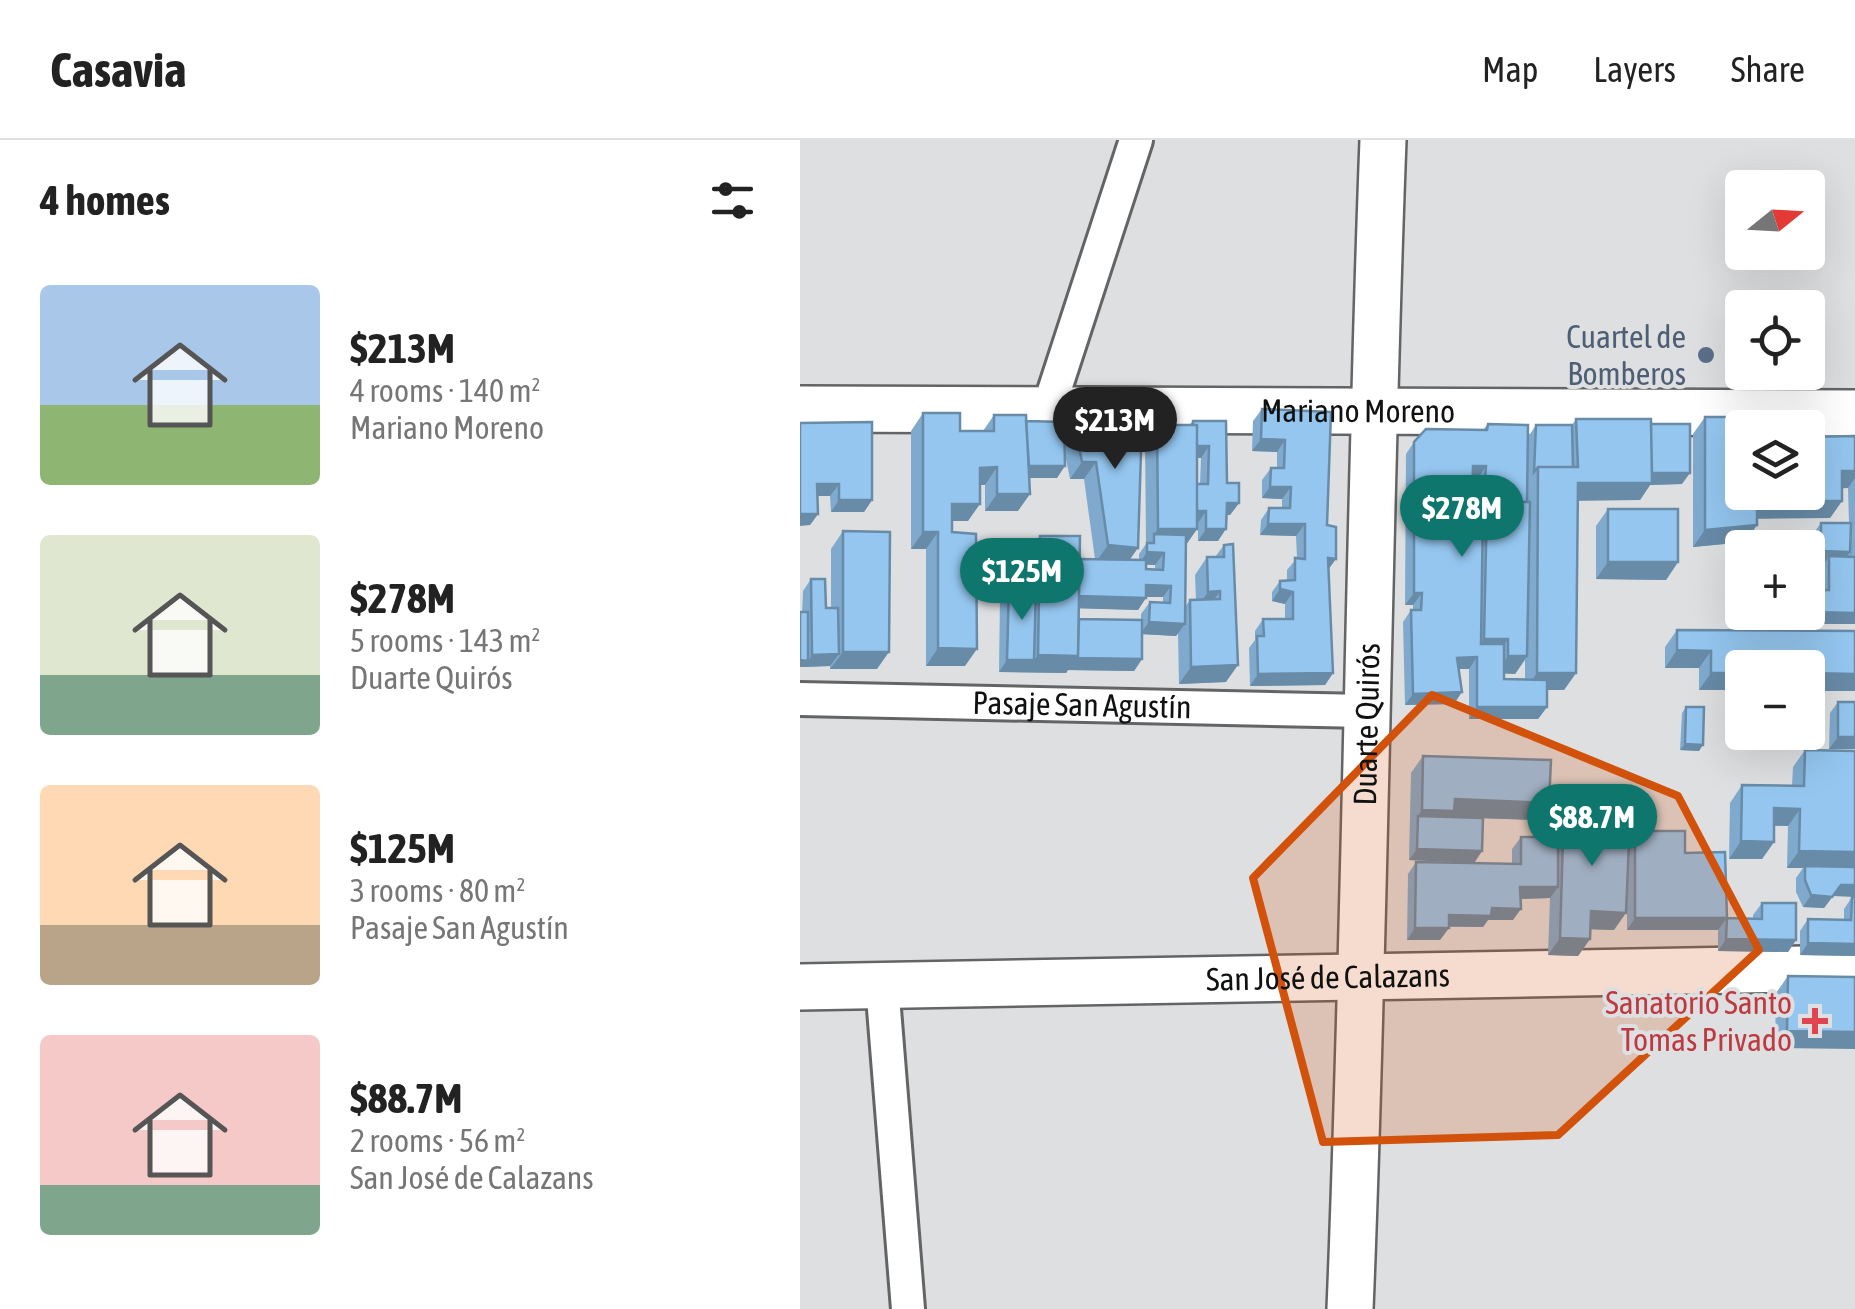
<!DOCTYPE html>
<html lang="en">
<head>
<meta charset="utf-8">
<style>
  :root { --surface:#fff; --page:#f6f6f6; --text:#222; --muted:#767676; --line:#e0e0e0; --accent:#0f766e }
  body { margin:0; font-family:"Asap Condensed",sans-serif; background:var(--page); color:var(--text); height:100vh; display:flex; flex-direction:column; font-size:38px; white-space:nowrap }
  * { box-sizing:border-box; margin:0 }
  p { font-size:32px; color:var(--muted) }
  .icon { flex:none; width:55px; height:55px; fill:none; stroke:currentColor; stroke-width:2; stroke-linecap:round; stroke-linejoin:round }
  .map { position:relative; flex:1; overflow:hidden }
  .sheet { display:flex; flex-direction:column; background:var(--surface); width:800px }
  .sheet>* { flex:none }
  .needle { width:65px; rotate:72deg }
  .fabs { position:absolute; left:925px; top:30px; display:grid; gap:20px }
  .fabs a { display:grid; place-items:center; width:100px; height:100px; border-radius:10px; background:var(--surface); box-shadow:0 10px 40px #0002; font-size:50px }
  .price { position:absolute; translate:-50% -85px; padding:0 22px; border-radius:35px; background:var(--accent); color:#fff; font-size:32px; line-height:65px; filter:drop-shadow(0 2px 5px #0008) }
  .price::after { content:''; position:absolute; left:50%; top:60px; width:30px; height:22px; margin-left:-15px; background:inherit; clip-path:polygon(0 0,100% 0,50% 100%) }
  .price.current { background:#222; color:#fff }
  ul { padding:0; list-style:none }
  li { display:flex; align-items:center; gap:30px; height:250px; padding:0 40px }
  li span { display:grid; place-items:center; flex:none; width:280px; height:200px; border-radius:10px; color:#555 }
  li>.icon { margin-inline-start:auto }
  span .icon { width:120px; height:120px; fill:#fffc; stroke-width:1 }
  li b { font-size:42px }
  h2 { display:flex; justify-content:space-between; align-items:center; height:120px; padding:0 40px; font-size:42px }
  header { display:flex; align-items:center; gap:60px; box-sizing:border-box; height:140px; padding:0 50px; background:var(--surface); border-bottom:2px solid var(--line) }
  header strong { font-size:48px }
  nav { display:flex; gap:55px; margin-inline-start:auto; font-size:35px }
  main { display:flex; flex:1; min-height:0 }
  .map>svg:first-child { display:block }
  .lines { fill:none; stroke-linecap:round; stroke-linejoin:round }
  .street-casing { stroke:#636465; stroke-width:38 }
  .secondary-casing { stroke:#636465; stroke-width:50 }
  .street { stroke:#fff; stroke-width:32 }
  .secondary { stroke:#fff; stroke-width:45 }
  .wall { fill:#7faace; fill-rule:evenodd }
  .shaded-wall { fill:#688ba7 }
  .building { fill:#94c6ef; stroke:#688ba7; stroke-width:2.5 }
  .marked { fill:#d2520c; fill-opacity:0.2; stroke:#d2520c; stroke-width:8; stroke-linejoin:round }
  .service-dot { fill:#5c6f8a; stroke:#dedfe0; stroke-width:4 }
  .health-dot { fill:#e0444e; stroke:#dedfe0; stroke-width:4 }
  .labels { text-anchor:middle; stroke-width:8; stroke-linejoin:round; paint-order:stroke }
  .service-label { font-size:32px; fill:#4e5e75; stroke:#dedfe0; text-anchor:end }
  .street-label { font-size:32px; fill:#101111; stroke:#dedfe0 }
  .health-label { font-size:32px; fill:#be3a42; stroke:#dedfe0; text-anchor:end }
</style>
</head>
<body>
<header>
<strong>Casavia</strong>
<nav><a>Map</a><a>Layers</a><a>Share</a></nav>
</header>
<main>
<section class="sheet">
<h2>4 homes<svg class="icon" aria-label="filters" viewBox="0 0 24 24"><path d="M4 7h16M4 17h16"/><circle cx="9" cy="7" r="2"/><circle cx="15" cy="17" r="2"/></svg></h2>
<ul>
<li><span style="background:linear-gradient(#a9c7e8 60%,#8fb573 0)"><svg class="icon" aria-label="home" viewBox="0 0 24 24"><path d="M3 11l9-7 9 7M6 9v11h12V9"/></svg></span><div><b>$213M</b><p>4 rooms · 140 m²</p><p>Mariano Moreno</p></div></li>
<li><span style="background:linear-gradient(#dfe7d0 70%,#7fa58c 0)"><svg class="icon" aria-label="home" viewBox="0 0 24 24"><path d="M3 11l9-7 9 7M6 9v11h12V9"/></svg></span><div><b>$278M</b><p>5 rooms · 143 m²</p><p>Duarte Quirós</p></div></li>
<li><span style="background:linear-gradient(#ffd9b3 70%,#b9a48a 0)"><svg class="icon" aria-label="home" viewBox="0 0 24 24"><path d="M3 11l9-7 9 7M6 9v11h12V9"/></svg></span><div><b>$125M</b><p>3 rooms · 80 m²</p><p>Pasaje San Agustín</p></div></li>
<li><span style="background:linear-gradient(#f6c9c9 75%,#7fa58c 0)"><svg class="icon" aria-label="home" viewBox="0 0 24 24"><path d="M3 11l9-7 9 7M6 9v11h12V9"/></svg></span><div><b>$88.7M</b><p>2 rooms · 56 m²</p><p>San José de Calazans</p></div></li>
</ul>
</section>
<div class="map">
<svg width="1055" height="1169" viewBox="0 0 1055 1169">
  <rect width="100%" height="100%" fill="#dedfe0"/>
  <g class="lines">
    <defs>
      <g id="street">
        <path d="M249 267 336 0"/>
        <path id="s1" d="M0 559 566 571"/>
        <path d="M82 844 108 1169"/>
      </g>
      <g id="secondary">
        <path id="s2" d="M0 269 1055 273"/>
        <path id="s3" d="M0 847 1055 828"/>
        <path id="s4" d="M550 1169C566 779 568 390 583 0"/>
      </g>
    </defs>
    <use href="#street" class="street-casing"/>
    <use href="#secondary" class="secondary-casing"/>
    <use href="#street" class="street"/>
    <use href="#secondary" class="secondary"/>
  </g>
  <path class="wall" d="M462 269 531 272 527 385 533 533 525 545 450 546 449 508 455 500V491L463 479H485V464L472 461V452L480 441H487V430L497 418 496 396 460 395 461 380 469 368H482V359L462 358V340L471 328H477V312L452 311 453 281Z
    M123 273 160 291H183L194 275 264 289 273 276 342 279 330 420H339V414L346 404 345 296 357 279 370 285H389L393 281H426L427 343 439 363 430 375H427L418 401H398V383L397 389 386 405 385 467 390 460H396L395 435 407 417H415L424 405 426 542 379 544 378 493 376 496 342 494V519L334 531 268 530 266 533 199 532 200 457 209 446H227L228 413 240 396 279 419H295L284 339H270L265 314 257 338H229L218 371H185V345H180L168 381H152L165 526H126V409H111V291ZM397 318H401L400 344H397ZM346 425H355V430L346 429ZM346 457H363V463L350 462 341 474V480L279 479V468L338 470Z
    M905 277 938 297 1055 296V484H978V472H1008L1021 450V428L1024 424 1012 423 1013 394 1021 383H1049L1048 348H1042V361L1030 378H957V385L945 402 893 407V294Z
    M776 279 851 284 882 344 850 345 840 360H778L776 533 764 550H747V567L738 579H669V529H659L654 564 605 565 603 482 611 470H613V465H605L606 314 614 302 683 290 688 284 728 297 736 285H772ZM673 338H678L676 367 672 366ZM725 520V540L704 539V533L715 534Z
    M0 283 72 360 64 372H31L30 356H18V374L10 385Z
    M808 369 878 422 866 440 796 439V386Z
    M43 391 77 529H30V526L0 527 3 451 11 439 26 468H31V409Z
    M877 490 1055 491V551H1008V528H942V550H899V528H865V507Z
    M1038 562H1055V609H1029L1030 573Z
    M886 567 899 611 880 610 882 573Z
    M1005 610 1033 756 1024 768 1003 767 996 752V738L1003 728H987L988 686H974V702L962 719H929L930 663 942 645 992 646 993 627Z
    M623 616 737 680 650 677 682 711 674 723 609 720 611 633Z
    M764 666 793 675 829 699 835 691 885 713 927 778 918 790H827V757L814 790 791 789 790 799 778 816 748 815 750 758 721 759 713 780H688L683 787H649L640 800H607L608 734 616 722 712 724V709L721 697H751V683Z
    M1052 757 1055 816 1000 815V791L1008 779 1044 780V769Z
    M962 763 996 800 988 812 918 811V790L927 778 953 779V775Z
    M988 836 1055 837 975 908 976 853Z"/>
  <path class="shaded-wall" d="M461 299 485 300 477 312 452 311Z
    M393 306H409L401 318H385Z
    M282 322H296L284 339H270Z
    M222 326H265L257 338H214Z
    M673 326H686L678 338H665Z
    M197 327 185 345H168L180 328Z
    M1042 331H1055V338L1048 348 1029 349Z
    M848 333H890L882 344 850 345 840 360 766 361 778 343Z
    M17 344H39L30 356H9Z
    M470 347H491L482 359 462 358Z
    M197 354H230L218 371H185Z
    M39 360H72L64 372H31Z
    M957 361H1042L1030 378 945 379Z
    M427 363H439L430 375H418Z
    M152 364H180L168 381H140Z
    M394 371H406L398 383Z
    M0 374H18L10 385 0 386Z
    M468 384H505L496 396 460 395Z
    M957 385 945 402 893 407 905 390Z
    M358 389H397L385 406 354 403V394Z
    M406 389H426L418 401H398Z
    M123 392H138L126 409H111Z
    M308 405 338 408 326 425 296 422Z
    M1021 411 1050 412 1042 424 1029 416 1024 424 1012 423Z
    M347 412 364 413 355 425 339 424Z
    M528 418 536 419 528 430Z
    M808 422H878L866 440 796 439Z
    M346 445 371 446 363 457H338Z
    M480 449 493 452 485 464 472 461Z
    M420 451 408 468 396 469 408 452Z
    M614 453H622L613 465H605Z
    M275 456 346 458 338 470 267 468Z
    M986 472 1055 473V484H978Z
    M349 482 385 484 376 496 340 494Z
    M684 499H708L696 516H672Z
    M138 508 177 509 165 526H126Z
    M877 510 911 511 899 528H865Z
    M43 512H89L77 529H30Z
    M39 514 30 526 4 527 12 515Z
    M238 515 278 516 342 519 334 531 268 530 266 533 199 532 207 520H234Z
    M708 516H727L715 534 696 533Z
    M677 517 669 529H649L657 518Z
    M0 520 8 521 4 527H0Z
    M438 525 426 542 379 544 391 527Z
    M533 533 525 545 450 546 458 534Z
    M737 533H776L764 550H725Z
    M911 533H942V550H899Z
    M1008 533 1055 534V551H1008Z
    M662 552 654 564 605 565 613 554Z
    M677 567H747L738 579H669Z
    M1038 597H1055V609H1029Z
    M885 604 903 605 899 611 880 610Z
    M655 659 749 663 737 680 618 676 622 670Z
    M974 668 1000 669 988 686 962 685Z
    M941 701 974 702 962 719H929Z
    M617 709 682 711 674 723 609 720Z
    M999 711 1055 712V729L1005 726 1003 728H987Z
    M1041 745H1055V757L1033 756 1024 768 1003 767 1011 755Z
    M720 747H758L750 758 712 759Z
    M692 768 721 769 713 780H688L683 787 640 786 649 775Z
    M791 771 826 773 814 790 779 789Z
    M835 778H927L918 790H827Z
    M615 788H649L640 800H607Z
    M760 798 790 799 778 816 748 815Z
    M926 799 996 800 988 812 918 811Z
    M1008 803 1055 804V816L1000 815Z
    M987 891 1055 892V909L975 908Z"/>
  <path class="building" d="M462 269 531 272 527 385 536 387V419L528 418 533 533 458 534 457 496H464L463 479H493V452L480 449V441L495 440V418L505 419V384H468L469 368H490L491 347H470L471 328H484L485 300 461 299Z
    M123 273H160V291H194V275H226L230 354H197V327L180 328V364H152V392L176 394 177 509 138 508V392H123Z
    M273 276 342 279 338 408 308 405 296 322H282Z
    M905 277H938V297H942V352H1008V297L1055 296V331H1042V361H957V385L905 390Z
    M357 279 370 280V285H397V389H358Z
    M776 279H851L852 343H778L776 533H737L738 327H778Z
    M226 281 264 282 265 326H229Z
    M393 281H426L427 343H439V363H427L426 389H406V371H397V344H408L409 306H397V285H393Z
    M72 282V360H39V344H17L18 374H0V283Z
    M688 284 728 285 727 362 687 361 683 367 686 326H673L672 366 683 367 681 504H704V539L747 540V567H677V517L657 518 662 552 613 554 611 470H621L622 453H614V302L626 289 687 290Z
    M851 284H890V333H852Z
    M736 285H772L773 327H738L734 332Z
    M687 361 730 362 727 516H708V499H684Z
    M808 369H878V422H808Z
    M1021 383H1051L1050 412 1021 411Z
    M43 391 90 392 89 512H43Z
    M354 394 386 395 385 484 349 482 350 462 370 463 371 446 346 445V458L279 456V419L346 420V429L363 430 364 413 347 412V403H354Z
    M240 396H280L278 516 238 515Z
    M433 404 438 525 391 527 390 460 420 459V451L408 452 407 417H424V405Z
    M1029 416 1055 417V473L1008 472V450H1029Z
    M11 439H25L26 468H38L39 514 12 515Z
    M209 446H236L234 520H207Z
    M0 472H8V521L0 520Z
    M279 479 342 480V519L277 518 278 516Z
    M877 490 1055 491V534L1008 533V528H942V533H911V511L877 510Z
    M1038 562H1055V597H1038Z
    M886 567H904L903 605 885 604Z
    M1005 610 1055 611V712L999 711 1000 669 974 668V702L941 701 942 645 1004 646Z
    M623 616 751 620 749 663 655 659 654 671 622 670Z
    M764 666 793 667V675L830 677 826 773 791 771 790 799 760 798Z
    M618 676 683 678 682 711 617 709Z
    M835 691H885V713L925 712 927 778H835Z
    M721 697H758V747H720L721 769 692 768 691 776 649 775V788H615L616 722 721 724Z
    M1005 726 1055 727V745H1041L1032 757 1011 755 1005 740Z
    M1052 757H1055V804L1008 803V779L1051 780Z
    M962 763H996V800L926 799 927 778 962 779Z
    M988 836 1055 837V892L987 891Z"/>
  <path class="marked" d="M632 555 878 656 959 810 758 995 523 1002 453 738Z"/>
  <circle class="service-dot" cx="906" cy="215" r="10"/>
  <path class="health-dot" d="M1010 866h10v10h10v10h-10v10h-10v-10h-10v-10h10z"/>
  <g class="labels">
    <g class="service-label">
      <text x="886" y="208">Cuartel de<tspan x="886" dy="37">Bomberos</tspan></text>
    </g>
    <g class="street-label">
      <text dy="11" stroke="none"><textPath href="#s2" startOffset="558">Mariano Moreno</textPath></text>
      <text dy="11" stroke="none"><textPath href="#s1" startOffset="282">Pasaje San Agustín</textPath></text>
      <text dy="11" stroke="none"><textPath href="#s4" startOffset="585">Duarte Quirós</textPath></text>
      <text dy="11" stroke="none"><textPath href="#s3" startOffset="528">San José de Calazans</textPath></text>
    </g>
    <g class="health-label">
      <text x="992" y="874">Sanatorio Santo<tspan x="992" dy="37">Tomas Privado</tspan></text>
    </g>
  </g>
</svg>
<div class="fabs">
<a><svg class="needle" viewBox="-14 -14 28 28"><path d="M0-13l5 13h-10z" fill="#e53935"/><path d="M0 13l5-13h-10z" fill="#767676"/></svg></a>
<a><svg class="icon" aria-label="locate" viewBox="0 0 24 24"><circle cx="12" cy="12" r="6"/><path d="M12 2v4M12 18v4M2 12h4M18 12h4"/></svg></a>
<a><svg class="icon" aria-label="layers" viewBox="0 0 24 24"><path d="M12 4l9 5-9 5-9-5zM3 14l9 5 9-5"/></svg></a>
<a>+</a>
<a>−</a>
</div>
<b class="price current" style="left:315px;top:332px">$213M</b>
<b class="price" style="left:662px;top:420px">$278M</b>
<b class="price" style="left:222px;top:483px">$125M</b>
<b class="price" style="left:792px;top:729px">$88.7M</b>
</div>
</main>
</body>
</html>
